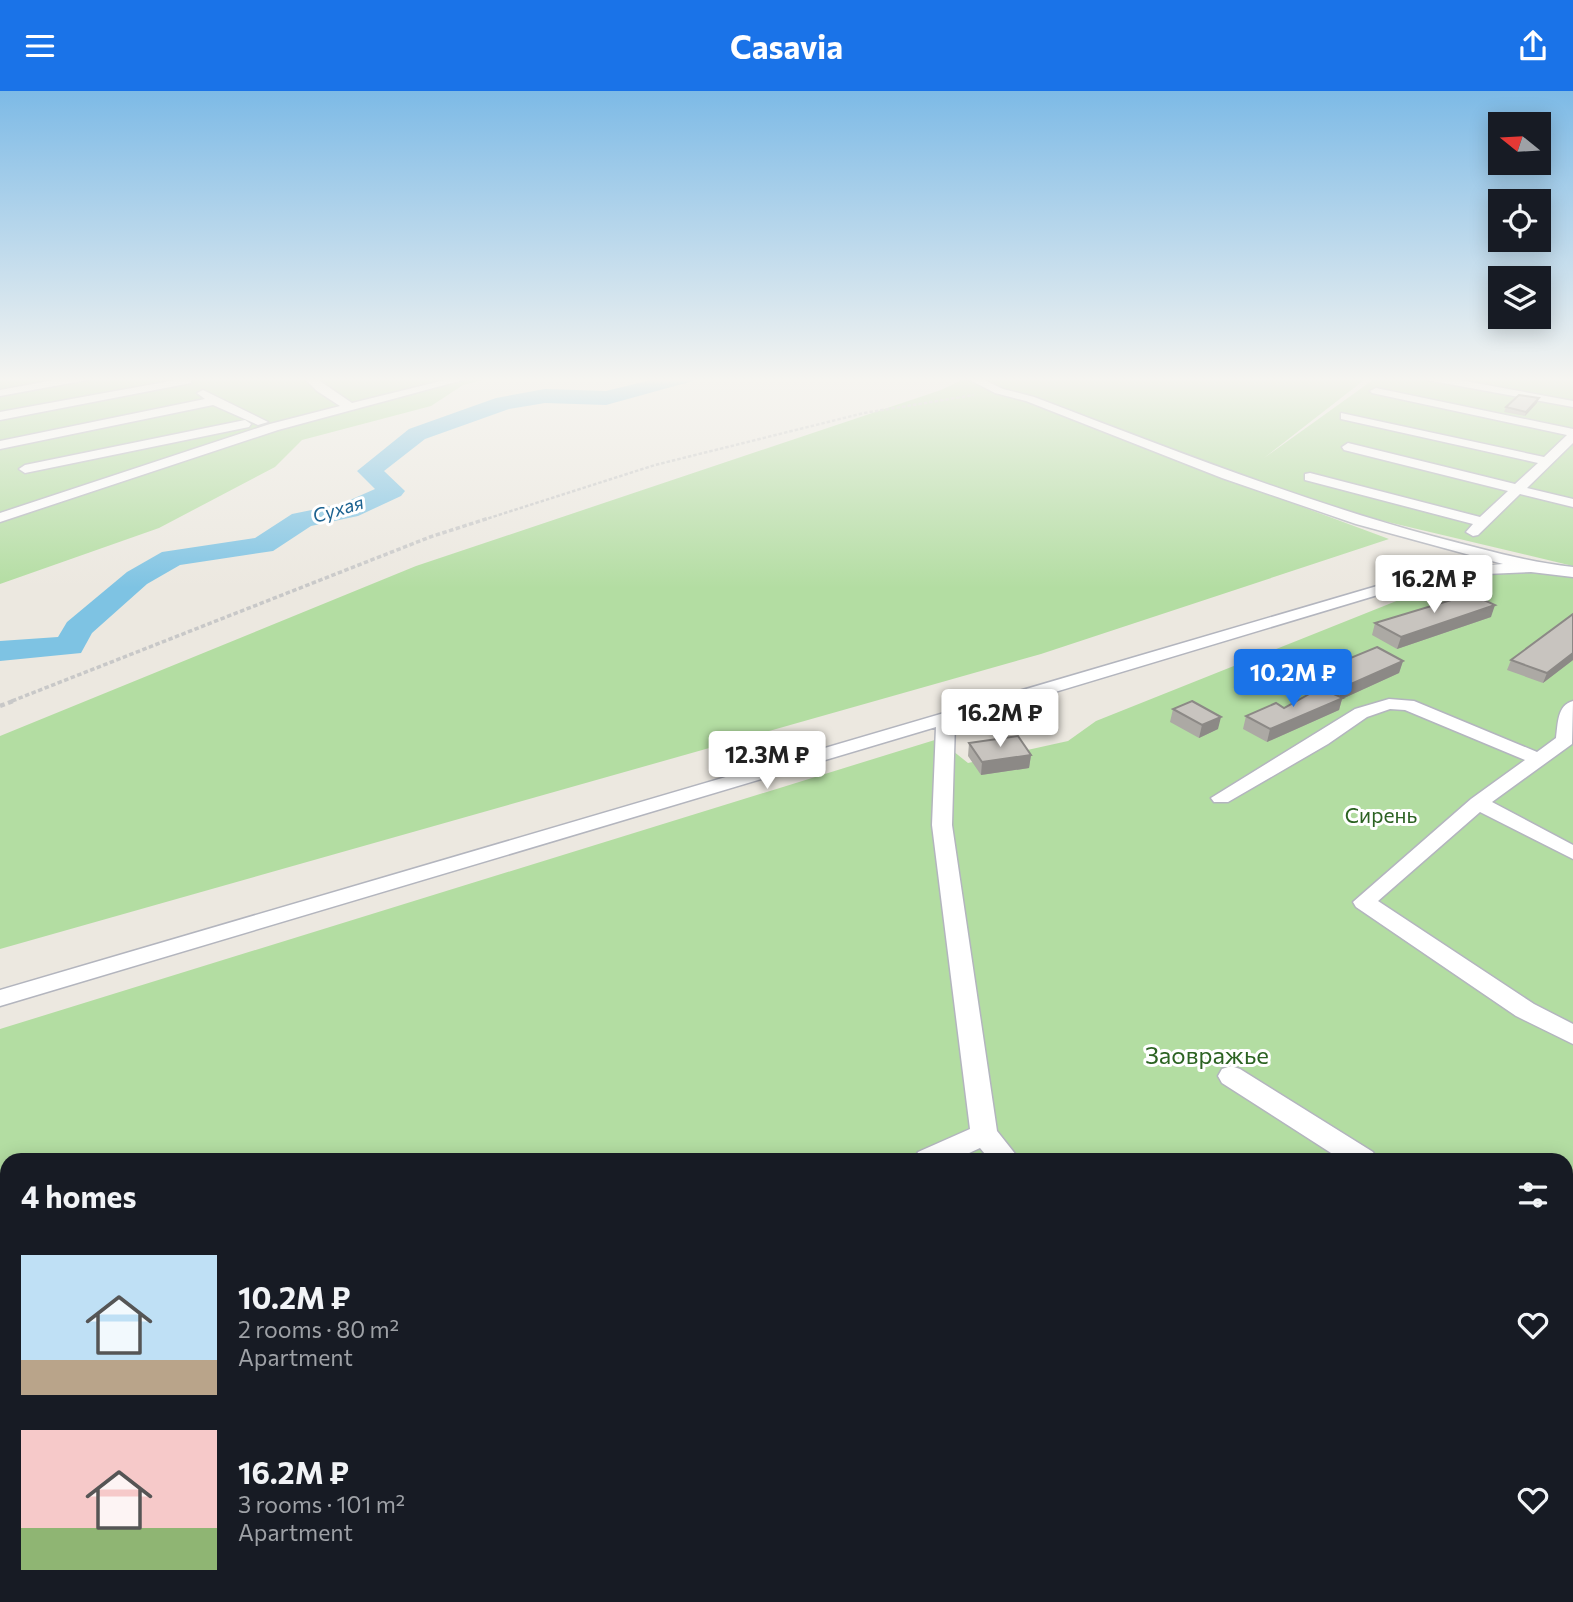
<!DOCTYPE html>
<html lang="en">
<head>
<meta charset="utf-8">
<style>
  :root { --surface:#171b24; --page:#20242c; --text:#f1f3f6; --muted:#9ea1a6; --accent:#1a73e8 }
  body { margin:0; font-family:Commissioner,sans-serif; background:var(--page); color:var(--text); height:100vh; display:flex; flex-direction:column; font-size:26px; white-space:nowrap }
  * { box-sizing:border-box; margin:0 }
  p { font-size:23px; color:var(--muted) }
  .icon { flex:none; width:38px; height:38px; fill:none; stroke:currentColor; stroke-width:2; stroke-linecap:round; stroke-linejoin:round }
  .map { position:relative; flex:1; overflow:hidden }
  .drawer { position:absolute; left:0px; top:1062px; width:1573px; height:450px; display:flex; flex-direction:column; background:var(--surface); border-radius:21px 21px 0 0; box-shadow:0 4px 18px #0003 }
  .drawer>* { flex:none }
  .needle { width:46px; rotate:288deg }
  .controls { position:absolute; left:1488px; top:21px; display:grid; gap:14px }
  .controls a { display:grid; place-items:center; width:63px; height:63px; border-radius:0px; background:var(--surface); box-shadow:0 4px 18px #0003; font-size:35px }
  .price { position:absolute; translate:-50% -60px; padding:0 16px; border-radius:7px; background:#fff; color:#222; font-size:23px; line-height:46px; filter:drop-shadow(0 2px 4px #0008) }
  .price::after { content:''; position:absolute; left:50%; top:42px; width:21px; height:16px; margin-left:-10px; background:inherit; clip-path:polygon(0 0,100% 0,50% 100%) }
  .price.on { background:var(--accent); color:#fff }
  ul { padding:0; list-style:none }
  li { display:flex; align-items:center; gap:21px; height:175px; padding:0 21px }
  li span { display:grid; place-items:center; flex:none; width:196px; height:140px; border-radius:0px; color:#555 }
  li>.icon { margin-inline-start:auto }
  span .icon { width:84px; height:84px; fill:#fffc; stroke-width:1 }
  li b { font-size:30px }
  h2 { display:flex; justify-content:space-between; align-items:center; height:84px; padding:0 21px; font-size:30px }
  header { display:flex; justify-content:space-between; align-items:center; height:91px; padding:0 21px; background:var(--accent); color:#fff; font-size:32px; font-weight:700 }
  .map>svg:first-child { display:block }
  .green { fill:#b3dda2; fill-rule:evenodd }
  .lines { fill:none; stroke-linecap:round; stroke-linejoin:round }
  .river { fill:#7ec3e3; fill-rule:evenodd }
  .minor-casing { stroke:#b3b5be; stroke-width:3 }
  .path-far2 { stroke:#c8c8c8; stroke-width:2.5; stroke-dasharray:3.5 2; stroke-linecap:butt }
  .path-far1 { stroke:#c8c8c8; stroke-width:3.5; stroke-dasharray:4.5 2.5; stroke-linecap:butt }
  .path { stroke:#c8c8c8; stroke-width:4.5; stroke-dasharray:5 3.5; stroke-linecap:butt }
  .minor { fill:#fff; fill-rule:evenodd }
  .wall { fill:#aca9a4 }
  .shaded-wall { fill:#8c8986 }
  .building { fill:#c8c4bf; stroke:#8c8986; stroke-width:2 }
  .labels { text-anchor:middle; stroke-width:6; stroke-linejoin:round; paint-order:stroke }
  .far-water-label { font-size:19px; font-style:italic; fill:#1c6290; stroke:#fff }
  .park-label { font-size:21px; fill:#2c6322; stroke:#fff }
  .near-park-label { font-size:24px; fill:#2c6322; stroke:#fff }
</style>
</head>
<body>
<header><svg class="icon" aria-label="menu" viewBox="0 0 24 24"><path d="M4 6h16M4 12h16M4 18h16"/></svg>Casavia<svg class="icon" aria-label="share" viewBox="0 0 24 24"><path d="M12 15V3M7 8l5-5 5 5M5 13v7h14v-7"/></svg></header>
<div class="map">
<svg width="1573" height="1511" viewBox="0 0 1573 1511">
  <rect width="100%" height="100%" fill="#ece8e0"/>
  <path class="green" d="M0 286H494L463 294 431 315 302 349 275 376 159 437 0 493Z
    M968 286H1368L1264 367 1377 286H1573V475L1354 423 1230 389 1389 448 1041 563 0 858V645L416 475 941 299Z
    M1533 481 1573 487V1511H0V938L938 648 968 672 1068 650 1096 630 1459 485ZM7 1069H1566V1505H7Z"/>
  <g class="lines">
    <path class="river" d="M663 286H697L693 290 606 314 545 312 509 318 425 348 384 380 405 400 401 405 358 425 311 435 273 460 180 474 147 493 92 542 81 562 0 570V550L58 546 67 531 127 481 162 461 255 447 292 423 341 413 375 398 357 380 409 338 496 307 545 298 606 300Z"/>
    <defs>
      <path id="minor" d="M71 286H93L87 289 0 305V299Z
        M303 286H314L352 312 457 286H474L278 339 0 431V422L270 333 340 315 317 300Z
        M964 286H978L1003 298 1034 306C1166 356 1296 408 1432 445 1479 457 1525 471 1573 476V486L1531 481 1441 485 955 631 952 734 997 1040 1020 1069H990L980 1057 954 1069H914L918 1061 970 1038 932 734 936 636 0 915V899L1435 478 1503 473 1356 433 1222 387 1026 310 995 302Z
        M1421 286H1443L1573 310V316L1427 289Z
        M187 287 191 288V292L0 329V321Z
        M1376 297 1573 338V352L1527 397 1573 408V416L1520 403 1478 444 1473 445 1466 441 1473 433 1305 389V383L1310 382 1480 426 1508 400 1344 359 1342 356 1348 352 1515 393 1538 372 1341 328V322L1544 366 1567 344 1372 302 1370 300Z
        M203 299 268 331 258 334 213 314 0 358V350L205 308 197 302Z
        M245 329 251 333 249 336 25 382 19 378 25 374Z
        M1389 608 1414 610 1537 661 1556 647C1558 633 1557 614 1573 610L1572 653 1492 711 1573 754V768L1480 721 1378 810 1534 913 1573 933V953L1516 925 1356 816 1353 811 1471 708 1525 669 1405 619 1390 618 1367 626 1328 653 1228 711H1214L1211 707 1355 618Z
        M1231 975 1240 978 1373 1061 1377 1069H1342L1222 992 1218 985 1222 978Z
        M1566 1197 1573 1199V1230L1566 1227Z
        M1566 1313 1573 1316V1349L1566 1346Z
        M246 1505H284L282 1511H243Z
        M597 1505H635L633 1511H594Z
        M943 1505H979L978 1511H940Z
        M1261 1505H1299L1302 1511H1263Z
        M1441 1505H1479L1482 1511H1443Z"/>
    </defs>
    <use href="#minor" class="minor-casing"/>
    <path class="path-far2" d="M483 429 655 374 864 322 974 304"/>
    <path class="path-far1" d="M12 610 430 446 489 427"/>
    <path class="path" d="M0 615 16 609"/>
    <use href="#minor" class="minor"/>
  </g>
  <path class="wall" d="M1537 312 1525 325 1504 321 1506 316Z
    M1573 523V569L1543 592 1507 579 1511 569Z
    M1491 526 1397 558 1372 544 1375 532Z
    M1403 570 1399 582 1342 608 1339 619 1267 651 1243 638 1246 625 1284 617 1317 598 1310 595 1314 582Z
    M1173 618 1218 638 1199 647 1170 631Z
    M969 652 1031 664 1029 677 981 684 968 665Z"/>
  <path class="shaded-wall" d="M1539 307 1537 312 1525 325 1526 321Z
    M1495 514 1491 526 1397 558 1401 546Z
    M1573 562V569L1543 592 1547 582Z
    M1403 570 1399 582 1342 608 1339 619 1267 651 1270 638 1339 608 1342 597Z
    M1221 626 1218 638 1199 647 1202 634Z
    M1031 664 1029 677 981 684 982 671Z"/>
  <path class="building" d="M1519 304 1539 307 1526 321 1506 316Z
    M1471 503 1495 514 1401 546 1375 532Z
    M1573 523V562L1547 582 1511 569Z
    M1377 556 1403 570 1342 597 1314 582Z
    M1320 597 1343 607 1270 638 1246 625 1276 612 1284 617Z
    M1192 610 1221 626 1202 634 1173 618Z
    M1018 645 1031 664 982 671 969 652Z"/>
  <linearGradient id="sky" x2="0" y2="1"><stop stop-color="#7dbae6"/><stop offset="0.58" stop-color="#f6f5f1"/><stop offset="1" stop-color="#f6f5f1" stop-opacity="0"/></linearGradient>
  <rect width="1573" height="497" fill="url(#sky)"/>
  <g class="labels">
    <g class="far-water-label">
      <text transform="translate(338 418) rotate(-17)" y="7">Сухая</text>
    </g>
    <g class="park-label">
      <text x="1381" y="732">Сирень</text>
    </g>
    <g class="near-park-label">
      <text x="1207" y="973">Заовражье</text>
    </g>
  </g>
</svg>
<div class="controls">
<a><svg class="needle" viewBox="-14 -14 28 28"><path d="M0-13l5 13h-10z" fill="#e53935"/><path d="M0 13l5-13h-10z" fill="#9ea1a6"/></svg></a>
<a><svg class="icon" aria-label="locate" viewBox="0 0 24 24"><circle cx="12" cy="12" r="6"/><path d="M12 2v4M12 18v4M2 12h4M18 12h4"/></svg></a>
<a><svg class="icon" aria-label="layers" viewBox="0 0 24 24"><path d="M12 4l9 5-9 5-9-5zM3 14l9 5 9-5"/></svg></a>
</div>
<b class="price" style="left:1434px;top:524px">16.2M ₽</b>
<b class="price on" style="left:1293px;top:618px">10.2M ₽</b>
<b class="price" style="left:1000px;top:658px">16.2M ₽</b>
<b class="price" style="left:767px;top:700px">12.3M ₽</b>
<section class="drawer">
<h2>4 homes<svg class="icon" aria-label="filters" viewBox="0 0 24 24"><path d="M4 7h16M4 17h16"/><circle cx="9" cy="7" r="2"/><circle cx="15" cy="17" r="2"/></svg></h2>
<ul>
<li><span style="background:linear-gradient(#bfe0f5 75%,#b9a48a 0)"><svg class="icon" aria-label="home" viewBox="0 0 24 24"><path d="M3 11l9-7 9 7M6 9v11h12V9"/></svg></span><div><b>10.2M ₽</b><p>2 rooms · 80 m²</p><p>Apartment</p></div><svg class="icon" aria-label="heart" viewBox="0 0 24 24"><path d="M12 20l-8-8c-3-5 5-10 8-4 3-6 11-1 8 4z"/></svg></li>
<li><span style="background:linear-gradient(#f6c9c9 70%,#8fb573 0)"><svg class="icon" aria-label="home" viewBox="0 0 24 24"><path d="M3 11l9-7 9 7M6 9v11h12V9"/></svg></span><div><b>16.2M ₽</b><p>3 rooms · 101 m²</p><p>Apartment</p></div><svg class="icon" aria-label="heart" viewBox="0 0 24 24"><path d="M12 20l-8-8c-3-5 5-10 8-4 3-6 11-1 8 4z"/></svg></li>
</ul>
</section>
</div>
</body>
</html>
